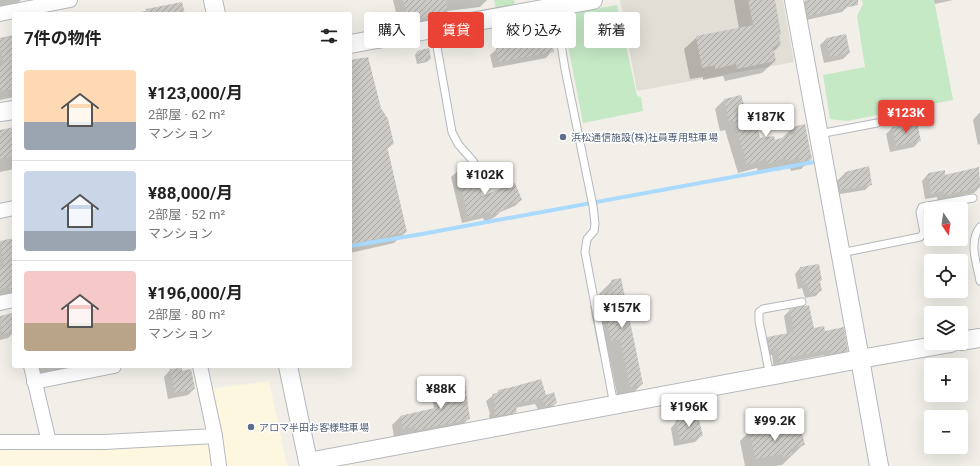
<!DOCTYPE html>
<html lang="ja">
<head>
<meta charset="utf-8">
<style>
  :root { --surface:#fff; --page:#f6f6f6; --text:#222; --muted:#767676; --line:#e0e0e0; --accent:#ea4335 }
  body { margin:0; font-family:Roboto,"Noto Sans JP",sans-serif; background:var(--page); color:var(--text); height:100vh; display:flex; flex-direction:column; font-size:15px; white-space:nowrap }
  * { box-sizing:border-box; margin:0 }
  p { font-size:13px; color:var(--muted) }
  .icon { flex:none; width:22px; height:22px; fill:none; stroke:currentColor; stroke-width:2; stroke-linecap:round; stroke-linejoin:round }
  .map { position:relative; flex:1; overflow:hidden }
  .side { position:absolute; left:12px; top:12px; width:340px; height:356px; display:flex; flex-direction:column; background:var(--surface); border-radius:4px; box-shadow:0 4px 16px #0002 }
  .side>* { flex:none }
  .banner { position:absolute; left:364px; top:12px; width:380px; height:36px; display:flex; gap:8px }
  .needle { width:26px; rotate:167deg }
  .fabs { position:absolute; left:924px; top:202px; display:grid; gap:8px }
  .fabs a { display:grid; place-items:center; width:44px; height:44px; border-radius:4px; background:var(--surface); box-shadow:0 4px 16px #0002; font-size:20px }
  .price { position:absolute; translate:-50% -34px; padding:0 9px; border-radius:4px; background:#fff; color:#222; font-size:13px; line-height:26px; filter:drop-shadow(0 1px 2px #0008) }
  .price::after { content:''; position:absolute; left:50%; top:24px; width:12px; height:9px; margin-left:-6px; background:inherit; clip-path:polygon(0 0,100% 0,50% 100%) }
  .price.selected { background:var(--accent); color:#fff }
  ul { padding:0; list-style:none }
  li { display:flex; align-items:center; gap:12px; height:100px; padding:0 12px }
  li+li { border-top:1px solid var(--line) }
  li span { display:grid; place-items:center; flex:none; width:112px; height:80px; border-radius:4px; color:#555 }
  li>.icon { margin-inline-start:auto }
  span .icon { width:48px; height:48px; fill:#fffc; stroke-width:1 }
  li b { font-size:17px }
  h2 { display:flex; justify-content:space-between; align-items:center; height:48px; padding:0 12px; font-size:17px }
  .tag { padding:0 14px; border-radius:4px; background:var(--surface); box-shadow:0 4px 16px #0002; font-size:14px; line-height:36px }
  .tag.selected { background:var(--accent); color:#fff }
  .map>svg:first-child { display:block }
  .commercial { fill:#fef7e0 }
  .education { fill:#e1ded6 }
  .green { fill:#c5e8c5 }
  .shadow { fill:#0003 }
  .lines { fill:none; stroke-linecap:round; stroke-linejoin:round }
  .stream { stroke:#aadaff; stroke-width:4 }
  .building { fill:url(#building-hatch) }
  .service-casing { stroke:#b5b8bc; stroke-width:9 }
  .minor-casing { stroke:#b5b8bc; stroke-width:16 }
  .tertiary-casing { stroke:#b5b8bc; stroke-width:20 }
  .service { stroke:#fff; stroke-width:7 }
  .minor { stroke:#fff; stroke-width:14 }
  .tertiary { stroke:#fff; stroke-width:18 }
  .service-dot { fill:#5c6f8a; stroke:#fff; stroke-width:1.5 }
  .labels { text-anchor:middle; stroke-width:3; stroke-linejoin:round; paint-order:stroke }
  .service-label { font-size:10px; fill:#4e5e75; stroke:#fff; text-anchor:start }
</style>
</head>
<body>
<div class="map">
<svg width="980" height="466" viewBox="0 0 980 466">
  <defs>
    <pattern id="building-hatch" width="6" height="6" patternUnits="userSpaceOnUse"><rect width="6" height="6" fill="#cccac5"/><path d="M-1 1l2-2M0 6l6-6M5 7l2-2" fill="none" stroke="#a9a8a4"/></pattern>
  </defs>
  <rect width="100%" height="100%" fill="#f1efe8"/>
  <path class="commercial" d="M269 381 287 466H0V451L218 436 209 389Z"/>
  <path class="education" d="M620 0H783L794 62 637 91Z"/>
  <path class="green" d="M494 0H514L515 5 496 8Z
    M862 0H934L953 100 847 121 830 119 823 75 865 67 857 16 863 4Z
    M617 5 637 96 641 97 643 111 583 123 563 19 567 14Z"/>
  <path class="shadow" d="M0 0H21L8 12 0 14Z
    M393 0H487L480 7 447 11 438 20 400 29Z
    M734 0H774L780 45 773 52 775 61 762 73 725 81 723 76 703 80V77L690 79 684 49 697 37 739 29Z
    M806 0H847L848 6 842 12 802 21 800 7Z
    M934 0H953L935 4Z
    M181 3 184 14H132Z
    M14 35V97L0 100V38Z
    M827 38 849 53 843 59 824 63 820 45Z
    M525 39 552 51 546 58 493 68 490 55 497 49 520 43Z
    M417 52 430 59 427 62 417 64 415 55Z
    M350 61 380 109 393 144 386 150 406 232 394 243 350 253Z
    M724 100 746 116 760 139 775 141 784 138 783 137 793 128 811 159 801 169 791 171 789 166 778 171 776 167 758 173 757 168 738 173 725 130 720 131 715 109Z
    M980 112V144L978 145 973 120Z
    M14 128V169L0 172V131Z
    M892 128 920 140 914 147 890 152 886 134Z
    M978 169 980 187 974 193 963 195 958 200 938 204 937 197 925 199 922 181 928 174 944 171 945 176Z
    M458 171 473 186 481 197 521 200 515 206 500 212 495 217 485 222 483 218 462 223 451 177Z
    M845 173 871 184 865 190 834 195 832 186Z
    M966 205 968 220 961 227V209H947Z
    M931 215V232L924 233 921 222 928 216Z
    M14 238V295L0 298V242L13 239Z
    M800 268 821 280 819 282 821 290 816 296 805 298 802 288 798 289 795 274Z
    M612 281 642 384 630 396 618 399 608 351 599 352 590 306 600 296 599 294Z
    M790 310 813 329 824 332 847 350 841 356 825 359 824 355 788 362 783 367 774 369 772 355 764 356 762 344 768 338 787 334 784 316Z
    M11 314 14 332 8 338 0 340V317Z
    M23 366H79L27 378Z
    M181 369 182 373 194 389 188 395 168 399 164 377 170 370Z
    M440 389 469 418 461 427 407 439V434L394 437 392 425 401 416 434 409 432 397Z
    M499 391 546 396 556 403 550 409 540 413 535 404 515 408 516 412 509 418 490 422 489 415 490 414 486 401Z
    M677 421 701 436 695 442 674 446 671 428Z
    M750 431 787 433 804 444 782 465 775 466H745L740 441Z"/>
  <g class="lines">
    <path class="stream" d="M350 246 422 234 814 162"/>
  </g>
  <path class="building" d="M403 0H446L448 12 408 21Z
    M748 0H775L781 34 779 35 781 45 773 47 776 61 737 69 736 64 715 69V65L702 68 696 36 753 25Z
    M806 0H858V5L808 16Z
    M182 2 185 14H146V9Z
    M551 34 554 52 499 62 496 48 525 41 524 38Z
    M846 34 850 53 830 57 826 38Z
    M14 36V89L0 91V65L4 64 0 47V39Z
    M429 48 431 59 419 62 417 51Z
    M368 57 381 108 388 119 394 144 387 146 407 232 352 244 350 233V60Z
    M741 95 747 115 755 113 760 138 774 136 775 140 794 134 792 127 805 124 812 159 800 162 799 157 787 162 785 158 768 164 766 159 747 165 734 121 729 122 724 99Z
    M917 122 921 141 896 146 892 127Z
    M14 127V156L0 159V130Z
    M869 166 872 185 840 190 838 179 846 178 845 172Z
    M470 167 473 184 479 183 482 196 515 183 522 200 505 207 502 211 491 216 490 212 468 217 457 170Z
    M979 167 980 187 944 196 943 191 931 194 928 173 945 170V175Z
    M14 238V289H9V287L0 289V267L4 266 0 241Z
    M819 264 822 280 820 281 822 291 810 293 807 283 803 284 800 267Z
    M621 278 643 384 630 387 620 339 611 341 601 293 613 291 611 280Z
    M809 305 814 328 824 326 825 331 844 327 848 351 831 354 830 350 790 357V361L780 363 778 349 770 351 767 337 794 332 789 309Z
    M12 313 14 332 2 334 0 316Z
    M182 368V371L191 369 195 389 175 393 170 369Z
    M541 379 546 395 554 392 557 403 546 407 541 398 515 404 517 412 496 416 494 408 496 407 492 394 499 393 498 390 512 387Z
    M465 383 470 419 415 431V426L403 429 400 416 443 406 440 388Z
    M698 416 703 436 680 441 676 420Z
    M770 426 772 431 786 428 787 432 801 429 805 445 791 448 793 455 783 457 782 454 755 459 749 430Z"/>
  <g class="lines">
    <defs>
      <path id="service" d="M555 7 565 69 593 206 595 224 594 231 587 239 585 252 614 405
        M434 30 452 132 458 144 473 161 481 177
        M819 134 877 123
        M980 227C968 242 977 264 980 281
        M841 253 920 237 924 233 920 212 922 207 973 198
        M770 376 759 321V312L763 309 802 302"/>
      <path id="minor" d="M0 14 70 0
        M0 211 14 208
        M0 303 14 300
        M31 366 49 442
        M200 366 215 436 219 466
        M34 382 114 366
        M0 442H104L215 436"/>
      <path id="tertiary" d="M213 0 216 14
        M350 44 593 0
        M0 112 14 110
        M961 341 980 338
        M288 366 309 466
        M308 462 860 359 794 0
        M879 466 860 359 951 343"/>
    </defs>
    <use href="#service" class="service-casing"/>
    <use href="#minor" class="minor-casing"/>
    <use href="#tertiary" class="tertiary-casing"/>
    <use href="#service" class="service"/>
    <use href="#minor" class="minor"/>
    <use href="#tertiary" class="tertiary"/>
  </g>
  <g class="service-dot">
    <circle cx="563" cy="137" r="4"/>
    <circle cx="251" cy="427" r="4"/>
  </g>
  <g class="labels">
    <g class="service-label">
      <text x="571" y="141">浜松通信施設(株)社員専用駐車場</text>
      <text x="259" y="431">アロマ半田お客様駐車場</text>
    </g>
  </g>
</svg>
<div class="fabs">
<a><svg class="needle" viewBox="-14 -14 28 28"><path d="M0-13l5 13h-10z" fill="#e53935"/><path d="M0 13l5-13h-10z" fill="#767676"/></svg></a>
<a><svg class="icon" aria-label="locate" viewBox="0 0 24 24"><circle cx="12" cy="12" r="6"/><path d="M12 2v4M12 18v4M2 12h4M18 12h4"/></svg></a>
<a><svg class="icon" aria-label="layers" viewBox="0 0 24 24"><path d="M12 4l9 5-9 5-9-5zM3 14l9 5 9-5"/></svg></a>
<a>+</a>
<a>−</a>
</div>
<b class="price selected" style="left:906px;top:134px">¥123K</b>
<b class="price" style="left:766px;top:138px">¥187K</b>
<b class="price" style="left:485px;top:196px">¥102K</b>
<b class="price" style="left:622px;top:329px">¥157K</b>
<b class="price" style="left:441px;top:410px">¥88K</b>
<b class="price" style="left:689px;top:428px">¥196K</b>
<b class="price" style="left:775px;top:442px">¥99.2K</b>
<div class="banner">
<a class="tag">購入</a>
<a class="tag selected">賃貸</a>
<a class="tag">絞り込み</a>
<a class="tag">新着</a>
</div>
<section class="side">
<h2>7件の物件<svg class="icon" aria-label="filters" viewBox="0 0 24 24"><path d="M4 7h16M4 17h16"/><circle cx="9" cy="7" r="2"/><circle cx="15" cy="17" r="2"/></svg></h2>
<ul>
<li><span style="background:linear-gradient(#ffd9b3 65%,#9aa5b1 0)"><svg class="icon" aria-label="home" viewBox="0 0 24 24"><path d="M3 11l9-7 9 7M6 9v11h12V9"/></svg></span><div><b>¥123,000/月</b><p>2部屋 · 62 m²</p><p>マンション</p></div></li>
<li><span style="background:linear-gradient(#c9d6e8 75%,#9aa5b1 0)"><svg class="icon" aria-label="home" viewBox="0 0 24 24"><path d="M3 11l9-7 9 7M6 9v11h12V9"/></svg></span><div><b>¥88,000/月</b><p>2部屋 · 52 m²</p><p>マンション</p></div></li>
<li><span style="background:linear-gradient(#f6c9c9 65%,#b9a48a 0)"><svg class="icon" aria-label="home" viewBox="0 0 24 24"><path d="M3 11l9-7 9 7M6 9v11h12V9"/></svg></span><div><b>¥196,000/月</b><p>2部屋 · 80 m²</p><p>マンション</p></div></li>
</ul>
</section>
</div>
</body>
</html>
